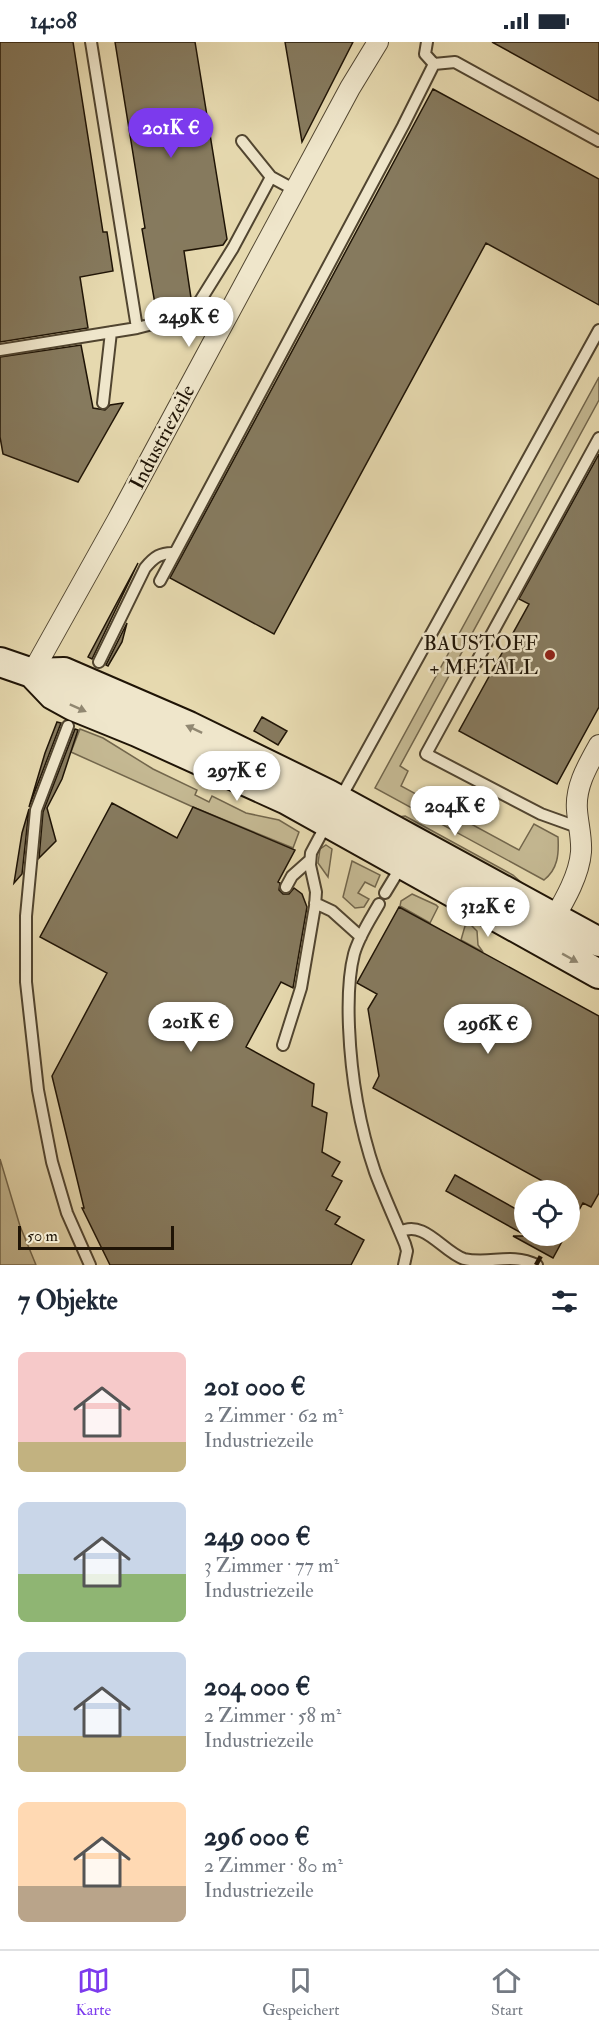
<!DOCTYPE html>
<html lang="de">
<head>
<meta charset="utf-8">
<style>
  :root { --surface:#fff; --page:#f6f6f7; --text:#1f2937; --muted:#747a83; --line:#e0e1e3; --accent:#7c3aed }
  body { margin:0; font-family:"IM FELL Double Pica",serif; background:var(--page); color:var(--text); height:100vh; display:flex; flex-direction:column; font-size:22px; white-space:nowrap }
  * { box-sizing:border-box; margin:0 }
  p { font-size:20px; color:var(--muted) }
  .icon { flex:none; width:33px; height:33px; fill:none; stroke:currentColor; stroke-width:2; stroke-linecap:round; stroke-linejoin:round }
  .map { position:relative; height:1223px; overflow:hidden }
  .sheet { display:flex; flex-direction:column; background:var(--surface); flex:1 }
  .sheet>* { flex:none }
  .tools { position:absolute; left:514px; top:1138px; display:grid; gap:12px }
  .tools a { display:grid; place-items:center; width:66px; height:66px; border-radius:50%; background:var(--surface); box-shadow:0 6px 24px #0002; font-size:30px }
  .scale { position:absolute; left:18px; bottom:15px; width:156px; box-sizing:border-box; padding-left:6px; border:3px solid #1f1406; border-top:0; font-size:16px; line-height:21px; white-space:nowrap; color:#1f1406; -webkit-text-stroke:4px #efe6cb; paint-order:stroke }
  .price { position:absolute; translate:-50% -51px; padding:0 14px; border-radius:21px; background:#fff; color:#222; font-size:20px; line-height:39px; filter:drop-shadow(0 2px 3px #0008) }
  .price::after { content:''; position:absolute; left:50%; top:36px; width:18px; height:14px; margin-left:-9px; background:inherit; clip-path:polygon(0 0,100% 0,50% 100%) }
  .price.selected { background:var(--accent); color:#fff }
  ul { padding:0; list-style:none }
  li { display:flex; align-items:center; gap:18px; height:150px; padding:0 18px }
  li span { display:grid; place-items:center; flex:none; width:168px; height:120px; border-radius:9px; color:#555 }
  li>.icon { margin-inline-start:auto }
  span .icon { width:72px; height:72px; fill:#fffc; stroke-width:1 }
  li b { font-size:26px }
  h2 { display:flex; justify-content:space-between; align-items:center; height:72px; padding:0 18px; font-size:26px }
  .status { display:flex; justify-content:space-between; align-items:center; height:42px; padding:0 30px; background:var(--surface); direction:ltr }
  .status svg { height:16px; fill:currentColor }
  .dock { display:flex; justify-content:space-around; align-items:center; height:84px; border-top:2px solid var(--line); background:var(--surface); font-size:16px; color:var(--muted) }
  .dock a { display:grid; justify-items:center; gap:3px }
  .dock .selected { color:var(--accent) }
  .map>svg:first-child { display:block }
  .green { fill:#c4b892; stroke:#72664c; stroke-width:1.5 }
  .building { fill:#867a5e; stroke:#1f1406; stroke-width:1.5 }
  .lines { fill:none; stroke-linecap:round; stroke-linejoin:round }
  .service-casing { stroke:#514530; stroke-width:14 }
  .minor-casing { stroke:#514530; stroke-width:22 }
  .secondary-casing { stroke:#1f1406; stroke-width:32 }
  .service { stroke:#efe6cb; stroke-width:10 }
  .minor { stroke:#efe6cb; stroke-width:20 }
  .secondary { stroke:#efe6cb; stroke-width:28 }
  .rail { stroke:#1f1406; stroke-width:4.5; stroke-dasharray:10 10; stroke-linecap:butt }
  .oneway { fill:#918872 }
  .poi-dot { fill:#8f2418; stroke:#efe6cb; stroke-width:2 }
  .labels { text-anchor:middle; stroke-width:5; stroke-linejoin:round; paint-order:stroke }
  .street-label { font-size:21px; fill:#1f1406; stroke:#efe6cb }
  .poi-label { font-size:21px; fill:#1f1406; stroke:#efe6cb; text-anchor:end }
</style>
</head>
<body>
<div class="status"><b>14:08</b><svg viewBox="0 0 49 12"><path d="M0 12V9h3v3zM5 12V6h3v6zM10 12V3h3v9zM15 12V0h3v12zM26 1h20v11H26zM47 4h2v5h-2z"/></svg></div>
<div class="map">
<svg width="599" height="1223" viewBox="0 0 599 1223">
  <rect width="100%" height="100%" fill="#e6d9af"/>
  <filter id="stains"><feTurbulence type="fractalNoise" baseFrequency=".00333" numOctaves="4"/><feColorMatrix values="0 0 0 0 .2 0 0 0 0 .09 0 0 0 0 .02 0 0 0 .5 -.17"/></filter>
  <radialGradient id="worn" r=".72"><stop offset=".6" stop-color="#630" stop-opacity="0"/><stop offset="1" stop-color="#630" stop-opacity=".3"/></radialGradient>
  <path class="green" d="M599 335V358L400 724 408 729 401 744 519 808 534 782 558 795C559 812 558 827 544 838L375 746Z
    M80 687 103 696 153 727 197 748 195 753 209 760 212 754 246 771 279 778 299 790 293 806 193 765 71 710Z
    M405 774 513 833 523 842 398 775Z
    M326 803 332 807 328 835 318 821 320 807Z
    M352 819 380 833 375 845 365 840 358 851 369 857 364 865 355 866 343 855Z
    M412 852 436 863 438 865 430 881 400 864 401 859Z
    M470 882 477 889 478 903 483 910 461 898 465 884Z
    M0 1117 20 1184 36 1223H0Z"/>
  <path class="building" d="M0 0H73L103 190H107L113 229 80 235 88 286 0 300Z
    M115 0H195L227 197 223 203 184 209 191 256 155 262 142 187 145 186Z
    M285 0H353L302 100Z
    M492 0H599V59Z
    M433 47 599 137V263L486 201 274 592 170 536Z
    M81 303 93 366 105 368 110 363 123 361 78 440 3 412 0 395V315Z
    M599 412V665L557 742 459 689 529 562 519 557Z
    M138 521 92 617 88 615Z
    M127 581 122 600 108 624 106 623Z
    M262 675 287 689 278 703 254 689Z
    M57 680 61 681 29 765 45 711Z
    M75 687 78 688 62 737 47 766 56 799 39 816 43 770Z
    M112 761 177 796 193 765 295 808 278 840 280 841 279 848 283 852H289L294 846 302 852 307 865 293 946 281 940 246 1005 314 1042 312 1064 327 1071 322 1110 340 1120 332 1134 342 1139 326 1168 340 1175 335 1182 364 1198 351 1223H110L82 1166H84L52 1034 107 931 40 895Z
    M29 767 22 832 14 841 22 791Z
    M399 865 599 974V1151L591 1165 583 1161 570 1184V1149H545L548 1142 373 1046 379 1034 368 967 377 952 357 941Z
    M455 1133 525 1172V1193L446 1149Z
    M513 1194H565L553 1216Z"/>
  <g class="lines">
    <defs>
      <path id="service" d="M91 0 137 286 180 275 200 259 233 206 271 135 295 148
        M427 0 425 12 434 22
        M434 22 455 20 599 99
        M242 99 271 135
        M0 308 137 286
        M103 361 111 290
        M160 539 403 84 434 22
        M99 620 145 526C154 515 161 510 175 511
        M68 684 36 768 26 874V940L38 1048 52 1120 67 1171 90 1223
        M340 757 599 288
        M580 786 541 772 426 712 599 396
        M286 845 292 834 310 818
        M385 851 402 823
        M315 861 332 869 361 895
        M379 862C370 878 359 894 354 912 348 935 348 960 349 985 351 1033 359 1083 375 1130 384 1154 395 1178 405 1202L407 1209 404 1223
        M283 1003 301 946 315 864 316 850 310 823 311 811 327 781
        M400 1190C424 1177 443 1210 464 1217 490 1223 510 1210 537 1223"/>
      <path id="minor" d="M32 631 118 477 350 46 378 0
        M548 887C561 864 579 836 581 810 582 796 578 782 577 768 575 744 588 723 599 703"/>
      <path id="secondary" d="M0 620 32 631 64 630 189 684 328 752 599 900
        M32 631 53 653 73 664 137 690 287 758 599 932"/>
    </defs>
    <use href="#service" class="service-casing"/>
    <use href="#minor" class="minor-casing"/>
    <use href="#secondary" class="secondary-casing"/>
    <use href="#service" class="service"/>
    <use href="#minor" class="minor"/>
    <use href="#secondary" class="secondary"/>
    <path class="rail" d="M536 1223 543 1210"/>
  </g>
  <defs><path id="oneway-solid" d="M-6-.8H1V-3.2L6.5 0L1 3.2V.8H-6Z" transform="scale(1.5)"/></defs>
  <g class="oneway">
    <use href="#oneway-solid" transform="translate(78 666) rotate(24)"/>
    <use href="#oneway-solid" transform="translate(194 687) rotate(-155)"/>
    <use href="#oneway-solid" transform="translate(570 916) rotate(29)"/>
  </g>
  <circle class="poi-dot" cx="550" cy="613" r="6"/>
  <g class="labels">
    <g class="street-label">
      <text transform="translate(162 395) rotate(-62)" y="7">Industriezeile</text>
    </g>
    <g class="poi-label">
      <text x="538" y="608">BAUSTOFF<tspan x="538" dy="24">+ METALL</tspan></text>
    </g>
  </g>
  <rect width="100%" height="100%" filter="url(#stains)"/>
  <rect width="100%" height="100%" fill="url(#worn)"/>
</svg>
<div class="tools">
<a><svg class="icon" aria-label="locate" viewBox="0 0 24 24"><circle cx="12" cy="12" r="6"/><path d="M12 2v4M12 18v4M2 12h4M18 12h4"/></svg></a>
</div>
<div class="scale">50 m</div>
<b class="price selected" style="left:171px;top:117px">201K €</b>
<b class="price" style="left:189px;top:306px">249K €</b>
<b class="price" style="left:237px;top:760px">297K €</b>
<b class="price" style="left:455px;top:795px">204K €</b>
<b class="price" style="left:488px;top:896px">312K €</b>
<b class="price" style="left:191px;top:1011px">201K €</b>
<b class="price" style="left:488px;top:1013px">296K €</b>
</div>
<section class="sheet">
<h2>7 Objekte<svg class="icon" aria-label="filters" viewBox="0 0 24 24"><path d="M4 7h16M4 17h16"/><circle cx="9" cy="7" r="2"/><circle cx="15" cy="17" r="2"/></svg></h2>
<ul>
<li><span style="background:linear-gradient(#f6c9c9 75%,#c2b280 0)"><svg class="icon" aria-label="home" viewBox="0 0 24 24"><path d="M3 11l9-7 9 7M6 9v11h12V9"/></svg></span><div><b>201 000 €</b><p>2 Zimmer · 62 m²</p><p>Industriezeile</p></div></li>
<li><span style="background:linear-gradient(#c9d6e8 60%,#8fb573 0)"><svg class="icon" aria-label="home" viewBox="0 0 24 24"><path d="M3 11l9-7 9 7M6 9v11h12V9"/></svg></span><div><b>249 000 €</b><p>3 Zimmer · 77 m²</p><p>Industriezeile</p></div></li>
<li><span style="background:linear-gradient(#c9d6e8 70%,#c2b280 0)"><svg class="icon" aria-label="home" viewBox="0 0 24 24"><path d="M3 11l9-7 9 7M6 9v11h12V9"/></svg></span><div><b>204 000 €</b><p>2 Zimmer · 58 m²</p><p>Industriezeile</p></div></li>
<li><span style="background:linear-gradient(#ffd9b3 70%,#b9a48a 0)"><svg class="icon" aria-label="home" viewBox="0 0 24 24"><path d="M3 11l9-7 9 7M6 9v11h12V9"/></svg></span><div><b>296 000 €</b><p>2 Zimmer · 80 m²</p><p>Industriezeile</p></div></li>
</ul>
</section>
<nav class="dock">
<a class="selected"><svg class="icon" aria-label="map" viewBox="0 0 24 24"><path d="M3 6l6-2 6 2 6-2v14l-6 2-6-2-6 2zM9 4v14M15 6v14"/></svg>Karte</a>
<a><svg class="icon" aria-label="saved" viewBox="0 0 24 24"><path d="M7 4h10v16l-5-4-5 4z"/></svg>Gespeichert</a>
<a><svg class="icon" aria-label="home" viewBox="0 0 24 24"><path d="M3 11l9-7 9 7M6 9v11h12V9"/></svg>Start</a>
</nav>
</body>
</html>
